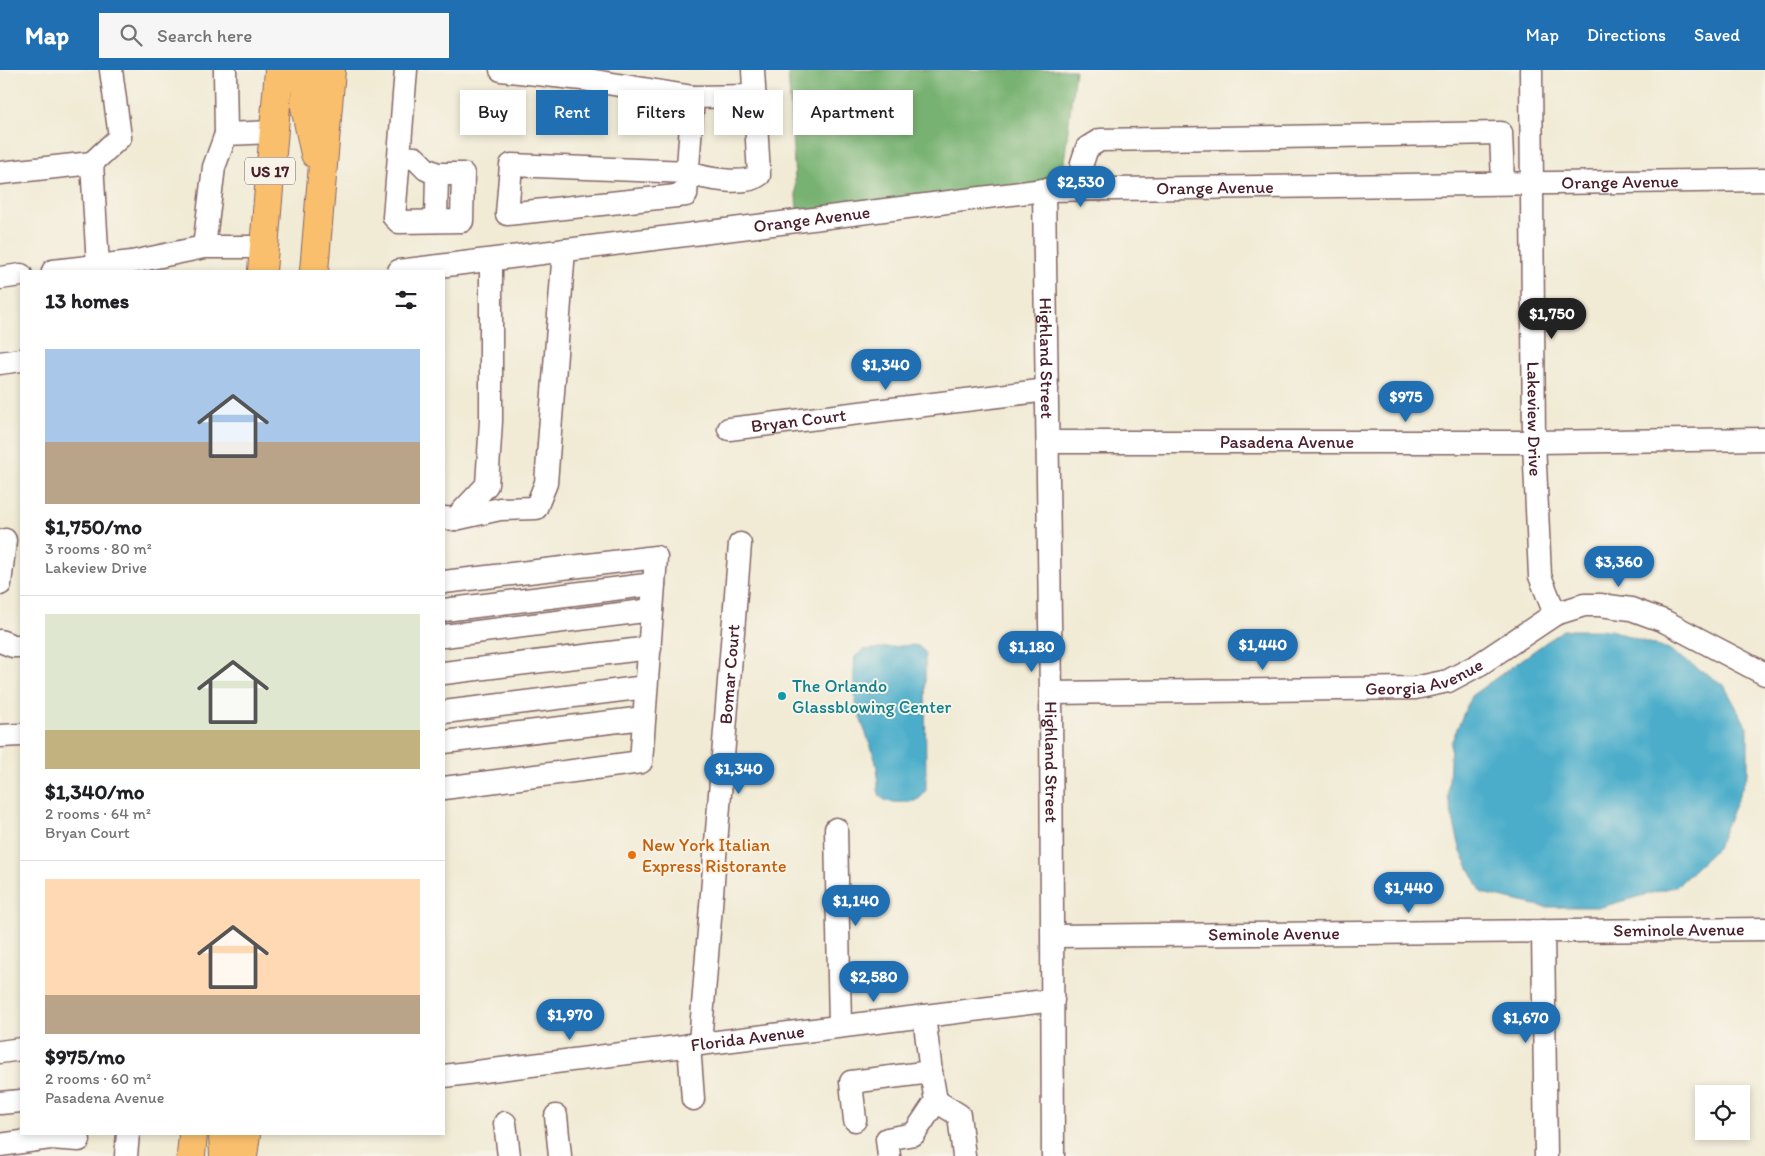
<!DOCTYPE html>
<html lang="en">
<head>
<meta charset="utf-8">
<style>
  :root { --surface:#fff; --page:#f6f6f6; --text:#202124; --muted:#757577; --line:#e0e0e0; --accent:#1f6fb2 }
  body { margin:0; font-family:Itim,sans-serif; background:var(--page); color:var(--text); height:100vh; display:flex; flex-direction:column; font-size:19px; white-space:nowrap }
  * { box-sizing:border-box; margin:0 }
  p { font-size:16px; color:var(--muted) }
  .icon { flex:none; width:28px; height:28px; fill:none; stroke:currentColor; stroke-width:2; stroke-linecap:round; stroke-linejoin:round }
  .map { position:relative; flex:1; overflow:hidden }
  .sheet { position:absolute; left:20px; top:200px; width:425px; height:865px; display:flex; flex-direction:column; background:var(--surface); border-radius:0px; box-shadow:0 2px 8px #0003 }
  .sheet>* { flex:none }
  .banner { position:absolute; left:460px; top:20px; width:475px; height:45px; display:flex; gap:10px }
  .tools { position:absolute; left:1695px; top:1015px; display:grid; gap:10px }
  .tools a { display:grid; place-items:center; width:55px; height:55px; border-radius:0px; background:var(--surface); box-shadow:0 2px 8px #0003; font-size:25px }
  .price { position:absolute; translate:-50% -42px; padding:0 11px; border-radius:18px; background:var(--accent); color:#fff; font-size:16px; line-height:32px; filter:drop-shadow(0 1px 2px #0008) }
  .price::after { content:''; position:absolute; left:50%; top:30px; width:15px; height:11px; margin-left:-8px; background:inherit; clip-path:polygon(0 0,100% 0,50% 100%) }
  .price.on { background:#222; color:#fff }
  ul { padding:0; list-style:none }
  li { display:grid; align-content:center; gap:10px; height:265px; padding:0 25px }
  li+li { border-top:1px solid var(--line) }
  li span { display:grid; place-items:center; height:155px; border-radius:0px; color:#555 }
  li>.icon { margin-inline-start:auto }
  span .icon { width:90px; height:90px; fill:#fffc; stroke-width:1 }
  li b { font-size:21px }
  h2 { display:flex; justify-content:space-between; align-items:center; height:60px; padding:0 25px; font-size:21px }
  .pill { padding:0 18px; border-radius:0px; background:var(--surface); box-shadow:0 2px 8px #0003; font-size:18px; line-height:45px }
  .pill.on { background:var(--accent); color:#fff }
  header { display:flex; align-items:center; gap:30px; box-sizing:border-box; height:70px; padding:0 25px; background:var(--accent); color:#fff }
  header strong { font-size:24px }
  nav { display:flex; gap:28px; margin-inline-start:auto; font-size:18px }
  .search { width:350px; height:45px; background:var(--page); display:flex; align-items:center; gap:12px; box-sizing:border-box; padding:0 18px; border-radius:0px; color:var(--muted); font-size:19px }
  .map>svg:first-child { display:block }
  .forest { fill:#78b272; stroke:#61684e }
  .water { fill:#4badca; stroke:#4a667a }
  .lines { fill:none; stroke-linecap:round; stroke-linejoin:round }
  .minor-casing { stroke:#846666; stroke-width:25 }
  .major-casing { stroke:#846666; stroke-width:30 }
  .minor { stroke:#fff; stroke-width:22 }
  .major { stroke:#f9bf6d; stroke-width:28 }
  .culture-dot { fill:#0f9aa8; stroke:#f7f3e8; stroke-width:2 }
  .food-dot { fill:#e8710a; stroke:#f7f3e8; stroke-width:2 }
  .labels { text-anchor:middle; stroke-width:4; stroke-linejoin:round; paint-order:stroke }
  .shield { fill:#f7f3e8; stroke:#7e5f64; stroke-width:1 }
  .shield-label { font-size:16px; font-weight:bold; fill:#4a1f2b }
  .street-label { font-size:18px; fill:#4a1f2b; stroke:#f7f3e8 }
  .culture-label { font-size:18px; fill:#0d838f; stroke:#f7f3e8; text-anchor:start }
  .food-label { font-size:18px; fill:#c56008; stroke:#f7f3e8; text-anchor:start }
</style>
</head>
<body>
<header>
<strong>Map</strong>
<div class="search"><svg class="icon" aria-label="search" viewBox="0 0 24 24"><circle cx="10" cy="10" r="6"/><path d="M15 15l6 6"/></svg>Search here</div>
<nav><a>Map</a><a>Directions</a><a>Saved</a></nav>
</header>
<div class="map">
<svg width="1765" height="1086" viewBox="0 0 1765 1086">
  <rect width="100%" height="100%" fill="#f7f3e8"/>
  <filter id="ink" filterUnits="userSpaceOnUse"><feTurbulence type="fractalNoise" baseFrequency=".02" numOctaves="2"/><feDisplacementMap in="SourceGraphic" scale="10" xChannelSelector="R" yChannelSelector="G"/><feConvolveMatrix kernelMatrix="1 2 1 2 8 2 1 2 1" color-interpolation-filters="sRGB"/></filter>
  <filter id="wash" filterUnits="userSpaceOnUse"><feTurbulence type="fractalNoise" baseFrequency=".0096" numOctaves="4" result="noise"/><feDisplacementMap in="SourceGraphic" scale="20" xChannelSelector="R" yChannelSelector="G"/><feGaussianBlur stdDeviation="1.12" result="paint"/><feColorMatrix in="noise" values="0 0 0 0 0 0 0 0 0 0 0 0 0 0 0 0 0 1.4 0 .05"/><feComposite in="paint" operator="in"/></filter>
  <g filter="url(#wash)">
    <rect width="100%" height="100%" fill="#f1ebd5"/>
    <path class="forest" d="M788 0H1075L1062 110 797 141Z"/>
    <path class="water" d="M1563 560H1611L1669 580 1724 615 1748 659V703L1717 778 1677 816 1601 837H1544L1482 823 1461 782 1448 728 1451 673 1471 626Z
      M910 575 918 576 925 582 926 719C923 727 918 731 909 732 901 732 885 734 880 726 876 719 879 707 877 699 874 679 863 660 858 640 852 623 854 604 855 587L863 580Z"/>
  </g>
  <g filter="url(#ink)">
    <g class="lines">
      <defs>
        <g id="minor">
          <path d="M225 0 226 64 274 62"/>
          <path d="M501 0 582 9 693 27 686 125 507 144 511 95 688 102C704 109 745 116 759 105L753 0"/>
          <path id="s1" d="M1531 0 1534 372 1540 506 1555 544"/>
          <path d="M693 27 754 26"/>
          <path d="M399 87 415 88 426 99 437 104H463L462 151 399 152 394 147 406 0"/>
          <path d="M0 103 92 93"/>
          <path d="M1080 119 1082 93 1087 78 1100 70 1501 63 1503 113"/>
          <path id="s2" d="M1044 120 1051 623 1053 1086"/>
          <path d="M436 151 437 104"/>
          <path d="M204 177 214 97 226 64"/>
          <path d="M98 196 92 93 120 67 111 0"/>
          <path d="M53 201 132 192 204 177H264"/>
          <path id="s3" d="M399 201 1044 120 1765 110"/>
          <path d="M0 208 21 205"/>
          <path d="M0 293 21 290"/>
          <path id="s4" d="M729 359 1047 320"/>
          <path id="s5" d="M1048 372H1534L1765 369"/>
          <path d="M444 448 455 449 500 439 536 438 546 413 564 180"/>
          <path d="M455 449 487 415 491 351V190"/>
          <path d="M444 512 656 487 641 692 444 718"/>
          <path d="M0 514 5 470"/>
          <path d="M444 540 654 514"/>
          <path d="M444 566 652 540"/>
          <path d="M0 571 13 576H21"/>
          <path d="M444 603 650 578"/>
          <path id="s6" d="M1051 623 1415 618 1448 611 1480 594 1555 544 1584 535H1600L1631 539 1664 551 1765 604"/>
          <path d="M444 642 646 617"/>
          <path d="M0 666 21 665"/>
          <path d="M444 672 644 648"/>
          <path d="M836 759 840 956"/>
          <path d="M1543 861 1546 1086"/>
          <path id="s7" d="M1053 866 1765 859"/>
          <path id="s8" d="M700 973 740 474"/>
          <path d="M689 975 693 1029"/>
          <path d="M0 982 21 979"/>
          <path id="s9" d="M444 1006 1053 930"/>
          <path d="M936 1031 959 1045 964 1086"/>
          <path d="M0 1033 21 1031"/>
          <path d="M556 1046 560 1086"/>
          <path d="M855 1050 851 1012 931 1002 924 946"/>
          <path d="M505 1053 509 1086"/>
          <path d="M0 1075 50 1068 79 1070"/>
          <path d="M126 1086 128 1064"/>
          <path d="M889 1086 887 1069 914 1064 936 1031 931 1002"/>
        </g>
        <path id="major" d="M306 0 305 37 315 84
          M262 201 279 0
          M314 201 331 0
          M223 1064 224 1086
          M191 1086 193 1064
          M243 1086 246 1064"/>
      </defs>
      <use href="#minor" class="minor-casing"/>
      <use href="#major" class="major-casing"/>
      <use href="#minor" class="minor"/>
      <use href="#major" class="major"/>
    </g>
  </g>
  <circle class="culture-dot" cx="782" cy="626" r="5"/>
  <circle class="food-dot" cx="632" cy="785" r="5"/>
  <g class="labels">
    <rect class="shield" x="245" y="87.5" width="50" height="27" rx="4"/>
    <g class="shield-label">
      <text x="270" y="107">US 17</text>
    </g>
    <g class="street-label">
      <text dy="6" stroke="none"><textPath href="#s3" startOffset="1226">Orange Avenue</textPath></text>
      <text dy="6" stroke="none"><textPath href="#s3" startOffset="821">Orange Avenue</textPath></text>
      <text dy="6" stroke="none"><textPath href="#s3" startOffset="416">Orange Avenue</textPath></text>
      <text dy="6" stroke="none"><textPath href="#s2" startOffset="168">Highland Street</textPath></text>
      <text dy="6" stroke="none"><textPath href="#s1" startOffset="349">Lakeview Drive</textPath></text>
      <text dy="6" stroke="none"><textPath href="#s4" startOffset="70">Bryan Court</textPath></text>
      <text dy="6" stroke="none"><textPath href="#s5" startOffset="239">Pasadena Avenue</textPath></text>
      <text dy="6" stroke="none"><textPath href="#s6" startOffset="375">Georgia Avenue</textPath></text>
      <text dy="6" stroke="none"><textPath href="#s8" startOffset="370">Bomar Court</textPath></text>
      <text dy="6" stroke="none"><textPath href="#s2" startOffset="572">Highland Street</textPath></text>
      <text dy="6" stroke="none"><textPath href="#s7" startOffset="626">Seminole Avenue</textPath></text>
      <text dy="6" stroke="none"><textPath href="#s7" startOffset="221">Seminole Avenue</textPath></text>
      <text dy="6" stroke="none"><textPath href="#s9" startOffset="306">Florida Avenue</textPath></text>
    </g>
    <g class="culture-label">
      <text x="792" y="622">The Orlando<tspan x="792" dy="21">Glassblowing Center</tspan></text>
    </g>
    <g class="food-label">
      <text x="642" y="781">New York Italian<tspan x="642" dy="21">Express Ristorante</tspan></text>
    </g>
  </g>
</svg>
<div class="tools">
<a><svg class="icon" aria-label="locate" viewBox="0 0 24 24"><circle cx="12" cy="12" r="6"/><path d="M12 2v4M12 18v4M2 12h4M18 12h4"/></svg></a>
</div>
<b class="price" style="left:1081px;top:138px">$2,530</b>
<b class="price on" style="left:1552px;top:270px">$1,750</b>
<b class="price" style="left:886px;top:321px">$1,340</b>
<b class="price" style="left:1406px;top:353px">$975</b>
<b class="price" style="left:1619px;top:518px">$3,360</b>
<b class="price" style="left:1263px;top:601px">$1,440</b>
<b class="price" style="left:1032px;top:603px">$1,180</b>
<b class="price" style="left:739px;top:725px">$1,340</b>
<b class="price" style="left:1409px;top:844px">$1,440</b>
<b class="price" style="left:856px;top:857px">$1,140</b>
<b class="price" style="left:874px;top:933px">$2,580</b>
<b class="price" style="left:570px;top:971px">$1,970</b>
<b class="price" style="left:1526px;top:974px">$1,670</b>
<div class="banner">
<a class="pill">Buy</a>
<a class="pill on">Rent</a>
<a class="pill">Filters</a>
<a class="pill">New</a>
<a class="pill">Apartment</a>
</div>
<section class="sheet">
<h2>13 homes<svg class="icon" aria-label="filters" viewBox="0 0 24 24"><path d="M4 7h16M4 17h16"/><circle cx="9" cy="7" r="2"/><circle cx="15" cy="17" r="2"/></svg></h2>
<ul>
<li><span style="background:linear-gradient(#a9c7e8 60%,#b9a48a 0)"><svg class="icon" aria-label="home" viewBox="0 0 24 24"><path d="M3 11l9-7 9 7M6 9v11h12V9"/></svg></span><div><b>$1,750/mo</b><p>3 rooms · 80 m²</p><p>Lakeview Drive</p></div></li>
<li><span style="background:linear-gradient(#dfe7d0 75%,#c2b280 0)"><svg class="icon" aria-label="home" viewBox="0 0 24 24"><path d="M3 11l9-7 9 7M6 9v11h12V9"/></svg></span><div><b>$1,340/mo</b><p>2 rooms · 64 m²</p><p>Bryan Court</p></div></li>
<li><span style="background:linear-gradient(#ffd9b3 75%,#b9a48a 0)"><svg class="icon" aria-label="home" viewBox="0 0 24 24"><path d="M3 11l9-7 9 7M6 9v11h12V9"/></svg></span><div><b>$975/mo</b><p>2 rooms · 60 m²</p><p>Pasadena Avenue</p></div></li>
</ul>
</section>
</div>
</body>
</html>
